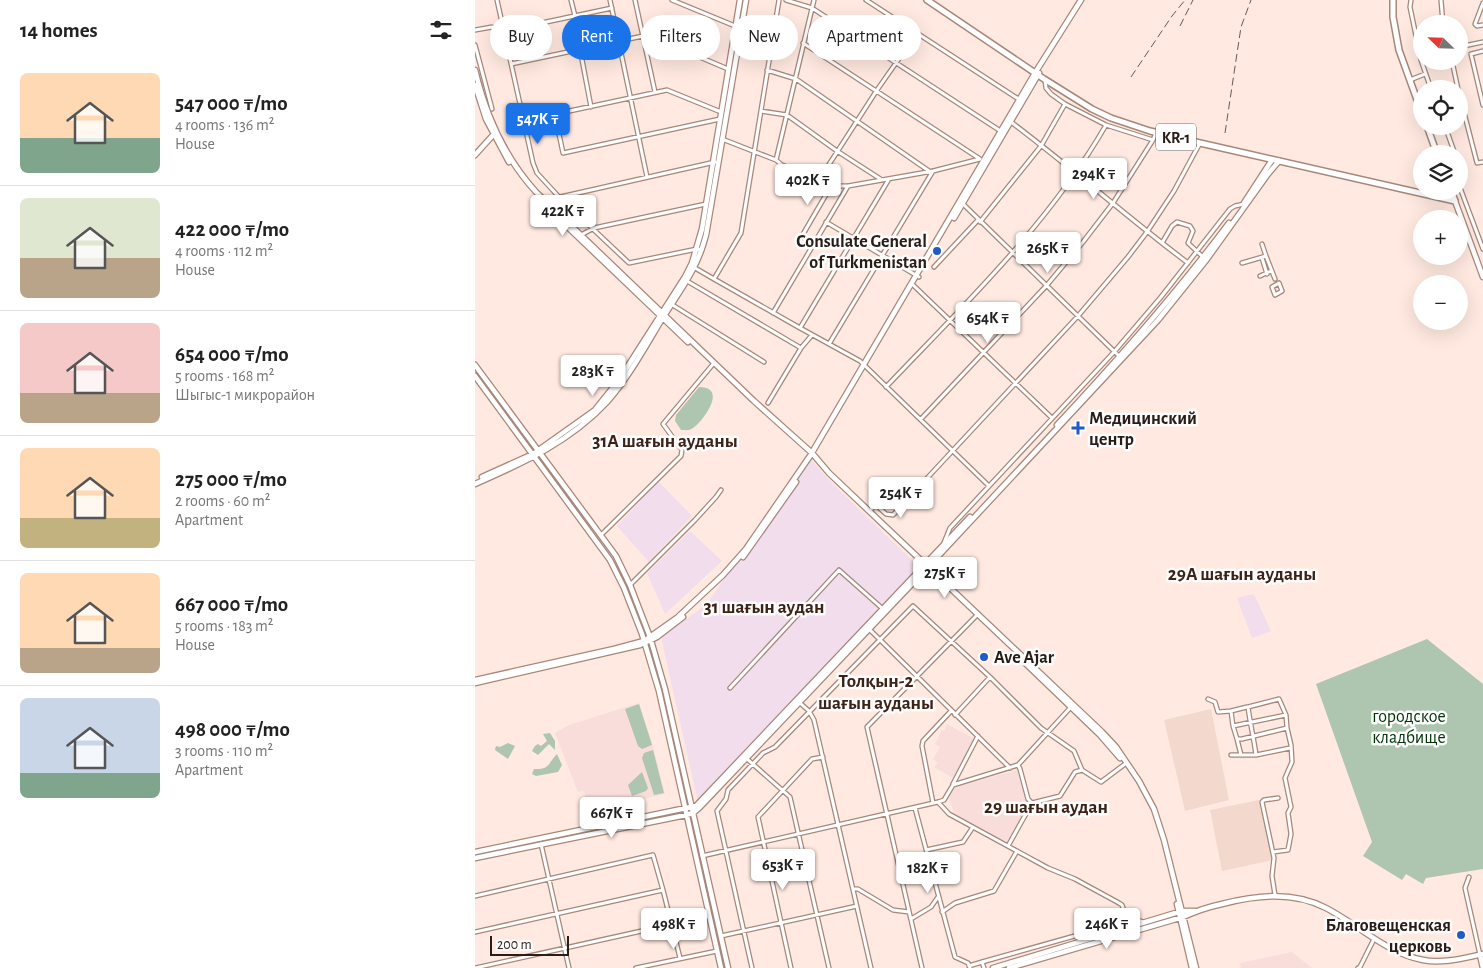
<!DOCTYPE html>
<html lang="en">
<head>
<meta charset="utf-8">
<style>
  :root { --surface:#fff; --page:#f2f2f2; --text:#222; --muted:#767676; --line:#e0e0e0; --accent:#1a73e8 }
  body { margin:0; font-family:"Alegreya Sans",sans-serif; background:var(--page); color:var(--text); height:100vh; display:flex; flex-direction:column; font-size:19px; white-space:nowrap }
  * { box-sizing:border-box; margin:0 }
  p { font-size:16px; color:var(--muted) }
  .icon { flex:none; width:28px; height:28px; fill:none; stroke:currentColor; stroke-width:2; stroke-linecap:round; stroke-linejoin:round }
  .map { position:relative; flex:1; overflow:hidden }
  .side { display:flex; flex-direction:column; background:var(--surface); width:475px }
  .side>* { flex:none }
  .hud { position:absolute; left:15px; top:15px; width:475px; height:45px; display:flex; gap:10px }
  .needle { width:32px; rotate:293deg }
  .fabs { position:absolute; left:938px; top:15px; display:grid; gap:10px }
  .fabs a { display:grid; place-items:center; width:55px; height:55px; border-radius:50%; background:var(--surface); box-shadow:0 5px 20px #0002; font-size:25px }
  .scale { position:absolute; left:15px; bottom:12px; width:79px; box-sizing:border-box; padding-left:5px; border:2px solid #291d17; border-top:0; font-size:14px; line-height:18px; white-space:nowrap; color:#291d17; -webkit-text-stroke:4px #fcfcfc; paint-order:stroke }
  .price { position:absolute; translate:-50% -42px; padding:0 11px; border-radius:5px; background:#fff; color:#222; font-size:16px; line-height:32px; filter:drop-shadow(0 1px 2px #0008) }
  .price::after { content:''; position:absolute; left:50%; top:30px; width:15px; height:11px; margin-left:-8px; background:inherit; clip-path:polygon(0 0,100% 0,50% 100%) }
  .price.on { background:var(--accent); color:#fff }
  ul { padding:0; list-style:none }
  li { display:flex; align-items:center; gap:15px; height:125px; padding:0 20px }
  li+li { border-top:1px solid var(--line) }
  li span { display:grid; place-items:center; flex:none; width:140px; height:100px; border-radius:8px; color:#555 }
  li>.icon { margin-inline-start:auto }
  span .icon { width:60px; height:60px; fill:#fffc; stroke-width:1 }
  li b { font-size:21px }
  h2 { display:flex; justify-content:space-between; align-items:center; height:60px; padding:0 20px; font-size:21px }
  .chip { padding:0 18px; border-radius:22px; background:var(--surface); box-shadow:0 5px 20px #0002; font-size:18px; line-height:45px }
  .chip.on { background:var(--accent); color:#fff }
  main { display:flex; flex:1; min-height:0 }
  .map>svg:first-child { display:block }
  .commercial { fill:#f2ddec }
  .built { fill:#f3d9cd }
  .education { fill:#f8ddda }
  .green { fill:#aec5af }
  .lines { fill:none; stroke-linecap:round; stroke-linejoin:round }
  .street-casing { stroke:#a78779; stroke-width:5.5 }
  .secondary-casing { stroke:#a78779; stroke-width:7 }
  .primary-casing { stroke:#a78779; stroke-width:8 }
  .street { stroke:#fff; stroke-width:3 }
  .secondary { stroke:#fff; stroke-width:4.5 }
  .primary { stroke:#fff; stroke-width:5 }
  .rail { stroke:#695a53; stroke-width:1; stroke-dasharray:8 4; stroke-linecap:butt }
  .poi-dot { fill:#225bc8; stroke:#fcfcfc; stroke-width:2 }
  .labels { text-anchor:middle; stroke-width:5; stroke-linejoin:round; paint-order:stroke }
  .shield { fill:#fcfcfc; stroke:#68605c; stroke-width:1 }
  .shield-label { font-size:16px; font-weight:bold; fill:#291d17 }
  .poi-label { font-size:18px; font-weight:bold; fill:#291d17; stroke:#fcfcfc; text-anchor:end }
  .park-label { font-size:18px; fill:#003308; stroke:#fcfcfc }
  .neighbourhood-label { font-size:19px; font-weight:bold; fill:#3d2317; stroke:#fcfcfc }
</style>
</head>
<body>
<main>
<section class="side">
<h2>14 homes<svg class="icon" aria-label="filters" viewBox="0 0 24 24"><path d="M4 7h16M4 17h16"/><circle cx="9" cy="7" r="2"/><circle cx="15" cy="17" r="2"/></svg></h2>
<ul>
<li><span style="background:linear-gradient(#ffd9b3 65%,#7fa58c 0)"><svg class="icon" aria-label="home" viewBox="0 0 24 24"><path d="M3 11l9-7 9 7M6 9v11h12V9"/></svg></span><div><b>547 000 ₸/mo</b><p>4 rooms · 136 m²</p><p>House</p></div></li>
<li><span style="background:linear-gradient(#dfe7d0 60%,#b9a48a 0)"><svg class="icon" aria-label="home" viewBox="0 0 24 24"><path d="M3 11l9-7 9 7M6 9v11h12V9"/></svg></span><div><b>422 000 ₸/mo</b><p>4 rooms · 112 m²</p><p>House</p></div></li>
<li><span style="background:linear-gradient(#f6c9c9 70%,#b9a48a 0)"><svg class="icon" aria-label="home" viewBox="0 0 24 24"><path d="M3 11l9-7 9 7M6 9v11h12V9"/></svg></span><div><b>654 000 ₸/mo</b><p>5 rooms · 168 m²</p><p>Шыгыс-1 микрорайон</p></div></li>
<li><span style="background:linear-gradient(#ffd9b3 70%,#c2b280 0)"><svg class="icon" aria-label="home" viewBox="0 0 24 24"><path d="M3 11l9-7 9 7M6 9v11h12V9"/></svg></span><div><b>275 000 ₸/mo</b><p>2 rooms · 60 m²</p><p>Apartment</p></div></li>
<li><span style="background:linear-gradient(#ffd9b3 75%,#b9a48a 0)"><svg class="icon" aria-label="home" viewBox="0 0 24 24"><path d="M3 11l9-7 9 7M6 9v11h12V9"/></svg></span><div><b>667 000 ₸/mo</b><p>5 rooms · 183 m²</p><p>House</p></div></li>
<li><span style="background:linear-gradient(#c9d6e8 75%,#7fa58c 0)"><svg class="icon" aria-label="home" viewBox="0 0 24 24"><path d="M3 11l9-7 9 7M6 9v11h12V9"/></svg></span><div><b>498 000 ₸/mo</b><p>3 rooms · 110 m²</p><p>Apartment</p></div></li>
</ul>
</section>
<div class="map">
<svg width="1008" height="968" viewBox="0 0 1008 968">
  <rect width="100%" height="100%" fill="#ffe9e0"/>
  <path class="commercial" d="M334 457 354 480 446 569 223 802 186 637 231 605Z
    M183 481 217 516 174 562 142 526Z
    M215 531 247 561 190 614 172 573Z
    M779 594 796 631 777 638 762 598Z"/>
  <path class="built" d="M736 709 754 800 710 811 689 720Z
    M784 800 798 860 747 871 735 810Z"/>
  <path class="education" d="M164 703 178 746 190 794 114 811 109 791 103 792 80 733 94 725Z
    M472 724 499 739 478 778 459 767 463 763 458 759 465 747 460 744 467 730 469 731Z
    M542 770 550 799 555 804 531 844 480 816 474 798 481 787Z
    M817 952 837 968H766L765 963Z"/>
  <path class="green" d="M224 387C253 387 229 420 218 428 214 431 211 430 206 430L200 421 201 415Z
    M952 639 1008 684V869L951 878 948 884 931 874 927 880 888 856 897 842 841 684Z
    M164 704 177 745 167 749 163 746 150 709Z
    M75 733 80 741V750L74 744 63 755 57 751 60 746 63 744 66 746 72 741 68 734Z
    M33 743 40 746 33 759 20 750 21 746 25 747Z
    M178 750 189 793 179 795 167 758 169 753Z
    M82 754 87 765 83 772 61 776 57 774 59 769C75 770 73 763 82 754Z
    M167 772 173 788 171 791 157 796 153 785Z
    M221 840 222 841 251 968H248L220 841Z"/>
  <g class="lines">
    <defs>
      <path id="street" d="M22 0 58 163 62 173 84 197 154 263 222 249 227 250
        M96 0 100 16
        M135 0 172 177
        M160 0 180 92
        M197 0 260 26
        M304 0 266 233 239 279 325 328
        M311 0 337 8 527 132
        M391 0 545 100
        M936 0 935 7 946 60 956 89
        M966 0 968 24
        M1008 3 1000 24 1002 26 1008 25
        M0 30 17 27 29 31 137 8
        M168 33 253 69
        M328 43 505 159
        M0 45 17 109
        M984 47 1008 42
        M105 49 116 107
        M1008 51 996 54 1008 105
        M977 61 983 89
        M36 64 168 36
        M292 70 321 79 454 171
        M570 80 571 88 576 94 590 104 631 125 678 140 681 133
        M935 80 950 74
        M984 93 1002 163 1008 162
        M286 111 312 115 362 151 407 180
        M80 115 88 153 245 119
        M48 121 192 90 246 112
        M536 122C596 167 653 218 713 263
        M970 126 980 154
        M247 139 301 160 307 165 356 186H373L458 171 505 159
        M301 160 339 0
        M414 179 325 328 385 361 514 486
        M344 180 402 90 442 33
        M984 185 1008 249
        M85 197 240 162
        M487 203 645 357
        M351 222 444 277
        M505 222 566 146 590 104
        M106 235 119 228 231 204
        M339 243 327 236 356 186
        M687 243 697 226 702 222 715 226 718 231 713 243 729 258
        M791 256 800 279
        M787 258 792 274
        M767 263 791 256 787 244
        M459 267 503 220
        M220 268 239 279
        M785 276 796 271
        M212 281 326 348
        M804 283 807 291 800 295 797 287Z
        M437 284 577 418
        M196 304 289 362
        M298 313 373 186
        M354 344 458 171
        M411 387C489 305 574 224 631 125
        M293 403 326 348 337 335
        M446 419 572 285 608 242 638 203 678 140
        M441 501V490L603 316 653 257 672 232 699 191 725 143
        M394 511 401 505 411 514 418 515 441 491
        M126 535 206 456 207 450 188 424 239 363
        M468 545 475 528 639 352 686 297 755 209 760 206 769 204
        M155 585 220 520 241 497 246 490
        M394 629 535 768
        M255 688 364 570 408 609
        M733 699 740 702 743 712 756 711 758 726 811 715 804 699 773 707C775 723 779 739 781 755L815 748
        M325 703 334 711 339 720 396 968
        M756 711 772 707
        M480 715 515 677
        M758 726 762 739H767L812 728 811 715
        M756 755H766L762 739
        M766 755H781
        M271 758 315 797 354 968
        M543 765 545 769 553 799 557 803
        M478 784 503 736
        M463 802 474 814 573 868 600 879 644 903 647 905 653 921
        M458 803 447 746 448 741 476 711
        M440 808 480 957 493 963 495 968
        M66 844 94 968
        M533 846 557 803 585 796 600 772 607 770 626 782 650 764
        M451 850 488 842 498 827
        M798 852 813 850 816 834 813 813 816 807 810 778 817 762 816 745 812 728
        M227 856 463 802 469 800 478 785 543 765 596 707
        M994 877 990 888 1005 955
        M378 889H383L418 910 434 912
        M800 895 797 876 799 858 787 802 789 800 803 798
        M0 896 178 855 188 890
        M467 912 480 903 519 891 542 851
        M436 919 456 907 463 897
        M0 932 188 890 205 958
        M246 936 382 906
        M494 966 507 962
        M0 968 234 916
        M161 968 242 951
        M277 968 242 811 251 799 253 790 288 753 300 747 438 606 515 677 566 728 599 751 607 770
        M316 968 283 817 337 759 348 757
        M447 968 392 727 503 614
        M509 968 507 962 660 919 668 922
        M883 968 885 967 899 939"/>
      <path id="secondary" d="M0 70C11 116 29 157 61 192L279 401 337 453 354 473 627 732 641 747 664 781 679 809 689 840 721 968
        M0 85 11 119 34 162
        M0 155 19 134
        M980 201 1008 277
        M769 203 797 160
        M78 213 213 342
        M479 218 564 73
        M0 365 141 556 155 585 175 637 190 689 253 968
        M0 376 135 560 149 588 167 634 184 691 246 968
        M582 425C643 360 701 294 754 223
        M7 477 58 454 120 410 144 380 210 277 217 263 227 229 265 0
        M0 484C48 463 96 441 132 402 154 377 170 347 187 319 205 290 222 270 231 235L271 0
        M268 557 321 482
        M550 663 625 735 645 758
        M0 680 139 649 169 641 203 617 248 575 271 549 335 456 560 73 606 0
        M0 683 165 645 182 637 208 617
        M0 852 221 806 495 517
        M0 858 211 815 218 813 225 807 453 567 683 320 732 259 793 174 804 161
        M702 904 717 968
        M1005 955 1008 968
        M518 968 707 911H720
        M534 968 708 917C721 911 733 907 747 904 782 895 818 891 851 908 884 925 911 953 948 960 967 964 989 958 1008 954"/>
      <path id="primary" d="M452 0 569 79 617 109 636 118 675 131 725 143 980 201
        M918 0V17L924 50 946 111
        M952 126 962 154
        M976 191 980 201"/>
    </defs>
    <use href="#street" class="street-casing"/>
    <use href="#secondary" class="secondary-casing"/>
    <use href="#primary" class="primary-casing"/>
    <use href="#street" class="street"/>
    <use href="#secondary" class="secondary"/>
    <use href="#primary" class="primary"/>
    <path class="rail" d="M705 26 718 0
      M656 77 697 16 710 0
      M750 133 766 27 776 0"/>
  </g>
  <g class="poi-dot">
    <circle cx="462" cy="251" r="5"/>
    <path d="M600.5 420.5h5v5h5v5h-5v5h-5v-5h-5v-5h5z"/>
    <circle cx="509" cy="657" r="5"/>
    <circle cx="986" cy="935" r="5"/>
  </g>
  <g class="labels">
    <rect class="shield" x="681" y="123.5" width="40" height="27" rx="4"/>
    <g class="shield-label">
      <text x="701" y="143">KR-1</text>
    </g>
    <g class="poi-label">
      <text x="452" y="247">Consulate General<tspan x="452" dy="21">of Turkmenistan</tspan></text>
      <text x="614" y="424" text-anchor="start">Медицинский<tspan x="614" dy="21">центр</tspan></text>
      <text x="519" y="663" text-anchor="start">Ave Ajar</text>
      <text x="976" y="931">Благовещенская<tspan x="976" dy="21">церковь</tspan></text>
    </g>
    <g class="park-label">
      <text x="934" y="722">городское<tspan x="934" dy="21">кладбище</tspan></text>
    </g>
    <g class="neighbourhood-label">
      <text x="190" y="447">31А шағын ауданы</text>
      <text x="767" y="580">29А шағын ауданы</text>
      <text x="289" y="613">31 шағын аудан</text>
      <text x="401" y="687">Толқын-2<tspan x="401" dy="22">шағын ауданы</tspan></text>
      <text x="571" y="813">29 шағын аудан</text>
    </g>
  </g>
</svg>
<div class="fabs">
<a><svg class="needle" viewBox="-14 -14 28 28"><path d="M0-13l5 13h-10z" fill="#e53935"/><path d="M0 13l5-13h-10z" fill="#767676"/></svg></a>
<a><svg class="icon" aria-label="locate" viewBox="0 0 24 24"><circle cx="12" cy="12" r="6"/><path d="M12 2v4M12 18v4M2 12h4M18 12h4"/></svg></a>
<a><svg class="icon" aria-label="layers" viewBox="0 0 24 24"><path d="M12 4l9 5-9 5-9-5zM3 14l9 5 9-5"/></svg></a>
<a>+</a>
<a>−</a>
</div>
<div class="scale">200 m</div>
<b class="price on" style="left:63px;top:145px">547K ₸</b>
<b class="price" style="left:619px;top:200px">294K ₸</b>
<b class="price" style="left:333px;top:206px">402K ₸</b>
<b class="price" style="left:88px;top:237px">422K ₸</b>
<b class="price" style="left:573px;top:274px">265K ₸</b>
<b class="price" style="left:513px;top:344px">654K ₸</b>
<b class="price" style="left:118px;top:397px">283K ₸</b>
<b class="price" style="left:426px;top:519px">254K ₸</b>
<b class="price" style="left:470px;top:599px">275K ₸</b>
<b class="price" style="left:137px;top:839px">667K ₸</b>
<b class="price" style="left:308px;top:891px">653K ₸</b>
<b class="price" style="left:453px;top:894px">182K ₸</b>
<b class="price" style="left:199px;top:950px">498K ₸</b>
<b class="price" style="left:632px;top:950px">246K ₸</b>
<div class="hud">
<a class="chip">Buy</a>
<a class="chip on">Rent</a>
<a class="chip">Filters</a>
<a class="chip">New</a>
<a class="chip">Apartment</a>
</div>
</div>
</main>
</body>
</html>
